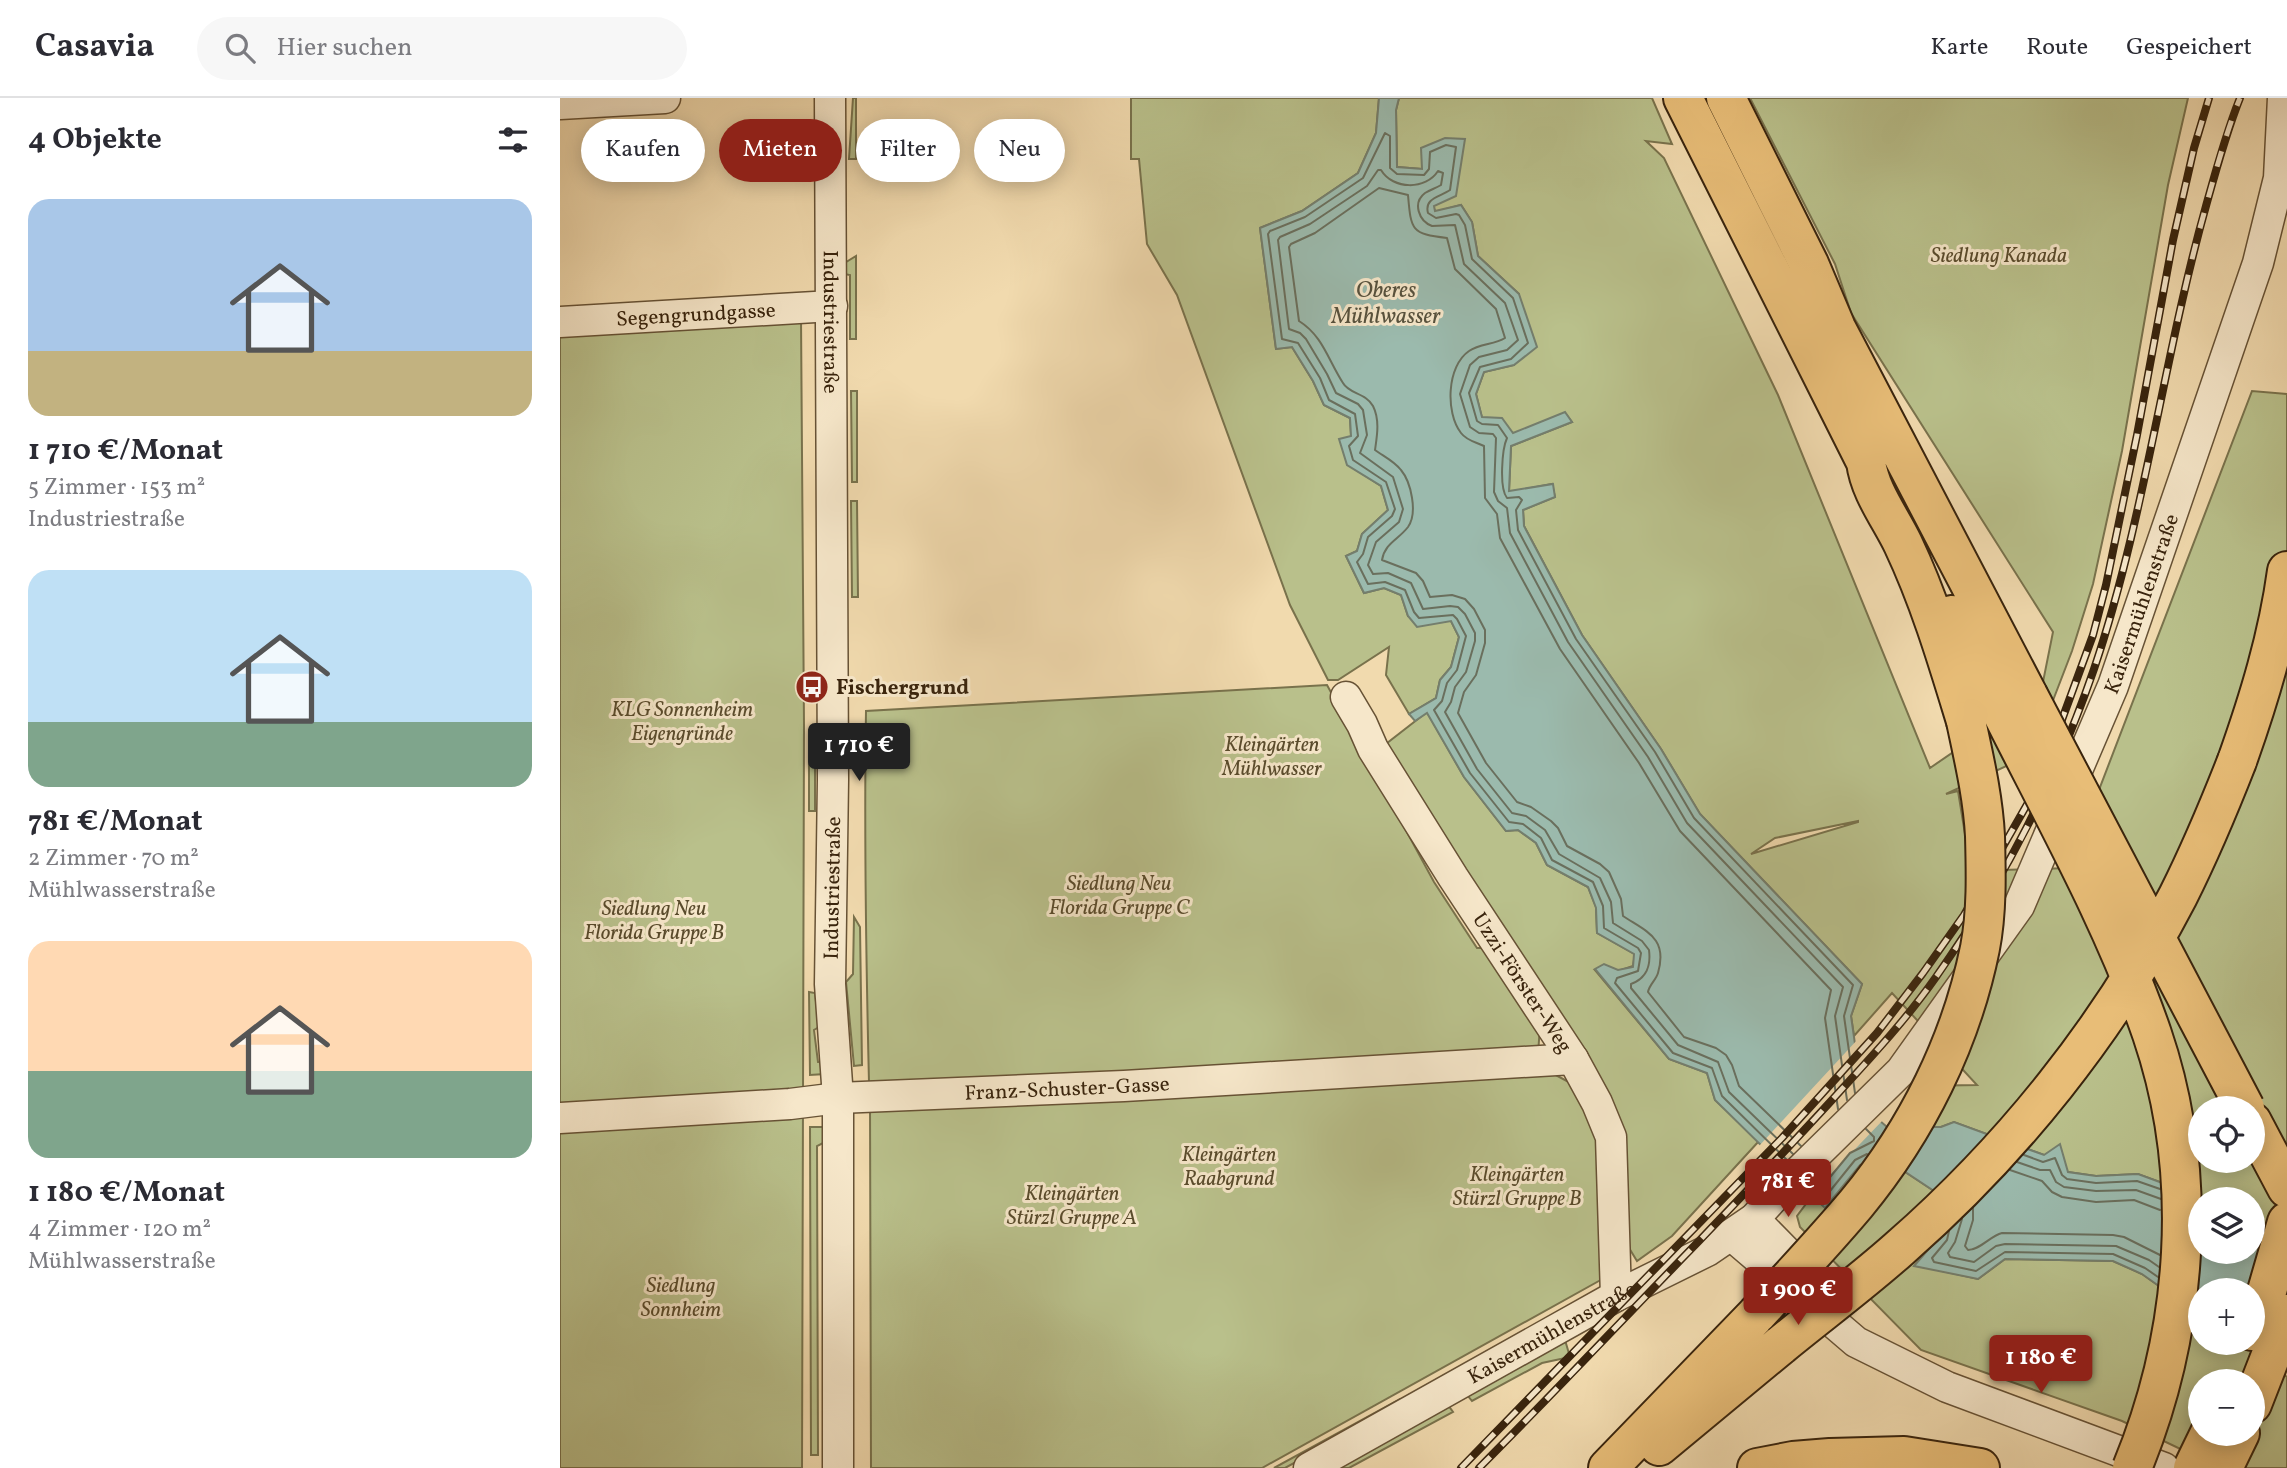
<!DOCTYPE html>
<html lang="de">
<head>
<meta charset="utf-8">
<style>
  :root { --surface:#fff; --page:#f7f7f7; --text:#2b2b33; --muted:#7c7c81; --line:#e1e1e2; --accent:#8f2418 }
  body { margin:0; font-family:Vollkorn,serif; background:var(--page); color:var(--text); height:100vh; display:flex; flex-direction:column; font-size:26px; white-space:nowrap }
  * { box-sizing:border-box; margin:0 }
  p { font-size:23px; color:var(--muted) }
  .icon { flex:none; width:38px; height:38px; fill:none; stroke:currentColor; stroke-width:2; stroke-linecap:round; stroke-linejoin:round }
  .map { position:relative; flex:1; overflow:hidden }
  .panel { display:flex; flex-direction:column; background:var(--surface); width:560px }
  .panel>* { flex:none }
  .hud { position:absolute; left:21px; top:21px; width:665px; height:63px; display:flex; gap:14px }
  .controls { position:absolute; left:1628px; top:998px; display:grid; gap:14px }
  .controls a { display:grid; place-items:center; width:77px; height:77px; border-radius:50%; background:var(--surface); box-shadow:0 4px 18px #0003; font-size:35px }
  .price { position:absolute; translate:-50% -60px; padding:0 16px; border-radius:7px; background:var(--accent); color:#fff; font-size:23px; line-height:46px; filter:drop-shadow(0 2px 4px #0008) }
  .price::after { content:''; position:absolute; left:50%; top:42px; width:21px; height:16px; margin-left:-10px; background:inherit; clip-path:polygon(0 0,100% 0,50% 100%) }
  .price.active { background:#222; color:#fff }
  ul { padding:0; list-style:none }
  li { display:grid; align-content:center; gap:14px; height:371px; padding:0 28px }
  li span { display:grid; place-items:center; height:217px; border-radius:21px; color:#555 }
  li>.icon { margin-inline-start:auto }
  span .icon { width:126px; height:126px; fill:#fffc; stroke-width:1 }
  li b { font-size:30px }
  h2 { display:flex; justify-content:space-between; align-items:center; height:84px; padding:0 28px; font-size:30px }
  .chip { padding:0 24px; border-radius:32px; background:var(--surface); box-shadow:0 4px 18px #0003; font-size:24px; line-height:63px }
  .chip.active { background:var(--accent); color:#fff }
  header { display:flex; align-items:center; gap:42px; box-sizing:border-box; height:98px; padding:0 35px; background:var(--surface); border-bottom:2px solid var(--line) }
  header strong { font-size:33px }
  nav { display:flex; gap:38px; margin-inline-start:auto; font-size:24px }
  .search { width:490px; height:63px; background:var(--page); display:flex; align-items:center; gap:18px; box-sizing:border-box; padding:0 24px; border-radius:38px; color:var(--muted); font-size:26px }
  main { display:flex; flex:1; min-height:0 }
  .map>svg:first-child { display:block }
  .green { fill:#b9c08b; stroke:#79724c; stroke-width:2; fill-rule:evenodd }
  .water { fill:#9bbaad; stroke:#747e6d; stroke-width:2 }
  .pier { fill:#f1daae }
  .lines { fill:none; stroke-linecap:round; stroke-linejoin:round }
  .shore { stroke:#6a6f5d; stroke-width:2 }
  .minor-casing { stroke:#675235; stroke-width:33 }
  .highway-casing { stroke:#39240d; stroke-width:42 }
  .minor { stroke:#f6e7ca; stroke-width:30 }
  .highway { stroke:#e8bd77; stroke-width:38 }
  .rail-casing { stroke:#39240d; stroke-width:8 }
  .rail { stroke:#f6e7ca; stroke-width:5; stroke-dasharray:16; stroke-linecap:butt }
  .highway-bridge-casing { stroke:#39240d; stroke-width:42; stroke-linecap:butt }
  .highway-bridge { stroke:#e8bd77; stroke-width:38 }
  .labels { text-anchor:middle; stroke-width:6; stroke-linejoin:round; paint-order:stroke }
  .park-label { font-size:21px; font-style:italic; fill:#594b2c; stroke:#f6e7ca }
  .street-label { font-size:21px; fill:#39240d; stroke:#f6e7ca }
  .poi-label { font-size:21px; font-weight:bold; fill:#39240d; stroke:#f6e7ca; text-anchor:start }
  .water-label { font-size:23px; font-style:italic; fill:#56513d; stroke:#f6e7ca }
</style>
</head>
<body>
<header>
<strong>Casavia</strong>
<div class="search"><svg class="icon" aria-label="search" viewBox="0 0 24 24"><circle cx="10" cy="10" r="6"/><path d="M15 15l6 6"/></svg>Hier suchen</div>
<nav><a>Karte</a><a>Route</a><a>Gespeichert</a></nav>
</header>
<main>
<section class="panel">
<h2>4 Objekte<svg class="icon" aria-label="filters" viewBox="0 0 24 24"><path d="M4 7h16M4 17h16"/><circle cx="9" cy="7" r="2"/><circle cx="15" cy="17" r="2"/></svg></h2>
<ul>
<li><span style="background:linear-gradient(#a9c7e8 70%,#c2b280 0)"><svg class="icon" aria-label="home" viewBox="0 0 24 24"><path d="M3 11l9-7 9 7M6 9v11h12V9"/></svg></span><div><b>1 710 €/Monat</b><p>5 Zimmer · 153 m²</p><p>Industriestraße</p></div></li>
<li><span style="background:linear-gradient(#bfe0f5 70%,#7fa58c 0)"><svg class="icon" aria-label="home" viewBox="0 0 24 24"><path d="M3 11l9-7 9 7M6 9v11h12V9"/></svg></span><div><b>781 €/Monat</b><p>2 Zimmer · 70 m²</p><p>Mühlwasserstraße</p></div></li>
<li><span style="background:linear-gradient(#ffd9b3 60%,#7fa58c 0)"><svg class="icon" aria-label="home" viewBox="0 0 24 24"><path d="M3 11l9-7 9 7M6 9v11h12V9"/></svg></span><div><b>1 180 €/Monat</b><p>4 Zimmer · 120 m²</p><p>Mühlwasserstraße</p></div></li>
</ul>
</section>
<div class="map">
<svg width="1727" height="1370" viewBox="0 0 1727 1370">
  <rect width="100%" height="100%" fill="#f1daae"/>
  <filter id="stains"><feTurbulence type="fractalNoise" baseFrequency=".00286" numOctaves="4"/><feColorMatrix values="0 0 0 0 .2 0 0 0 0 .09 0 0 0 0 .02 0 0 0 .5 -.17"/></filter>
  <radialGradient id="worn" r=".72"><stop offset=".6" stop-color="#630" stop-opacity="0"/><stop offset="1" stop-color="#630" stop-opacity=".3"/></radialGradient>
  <path class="green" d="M293 0H296V61H289Z
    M571 0H819L816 35 798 75 742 113 700 130 716 251 732 249 753 283 764 307 790 320 791 338 787 366 821 388 828 412 802 436 797 453 786 458 804 495 824 490 841 497 848 518 891 523 899 539 891 569 880 582 876 600 849 616 826 577 829 549 778 582H768L730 507 617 197 587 146 579 61H571Z
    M839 0H1092L1112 46 1086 43 1104 60 1218 297 1370 670 1481 594 1493 534 1291 215 1275 166 1190 0H1628L1608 87 1562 353 1533 486 1512 553 1492 605 1483 651 1386 696 1398 693 1411 773 1509 770 1692 293 1727 296V1152L1692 1121V1101H1646L1578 1076 1536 1078 1508 1074 1484 1057 1394 1024 1381 1029H1327L1356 988 1417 987 1332 895 1294 938 1291 918 1302 886 1140 716 1101 651 1022 537 964 428 963 412 995 399 992 386 949 394 951 348 1012 324 1005 315 953 336 922 320 916 296 924 274 954 267 959 196 918 158 912 124 901 107 875 114 862 71 837 69 836 12ZM1298 723V724L1191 756 1215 740ZM1640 1010H1692V1062H1640Z
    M296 158V241H290V177L284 176 283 166Z
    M241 220 244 627 242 1370H0V232Z
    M291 293H297V384H292Z
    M291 403H297L298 499H292Z
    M767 587 874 784 917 850H930L980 927 978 957 309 984C306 860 304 737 306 613Z
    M867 614 904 679 946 733 958 732 976 745 987 767 1028 789 1036 809 1037 835 1075 856 1073 868 1058 873 1035 872 1109 961 1147 975 1155 1002 1199 1043 1112 1138 1077 1163 1066 1145 1060 1036 822 649Z
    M249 632 255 635V713H249Z
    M294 819 300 829 302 967 294 968 286 884 293 876Z
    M249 894 255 895 259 929 254 932 258 964H261L265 976 250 977Z
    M992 975 1018 989 1043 1033 1046 1179 702 1370H311L310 1005Z
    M250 1029H270L269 1042 257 1048 258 1357H251Z
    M1321 1058 1380 1097 1381 1137 1355 1167 1418 1181 1445 1161 1553 1163 1582 1176 1640 1217V1244H1678L1727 1279V1370H1660L1562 1323 1361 1252 1240 1129 1237 1118 1252 1098 1266 1110 1300 1067ZM1640 1283H1692V1335H1640Z
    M1005 1242 1010 1259 982 1265 912 1303 908 1298 909 1293Z
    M840 1301 843 1306 725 1370H714Z
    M888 1307 893 1314 789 1370H770Z"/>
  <path class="water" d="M819 0H839L836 12 837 69 862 71 861 50 885 40 905 41 896 98 874 108 875 113 901 107 912 124 918 158 959 196 977 249 954 267 924 274 916 296 922 319 942 320 953 335 1005 314 1012 324 951 348 949 393 993 386 995 399 963 412 964 428 1022 537 1101 651 1140 716 1302 886 1291 918 1304 1009 1327 1029H1381L1394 1024 1484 1057 1500 1046 1508 1074 1536 1078 1578 1076 1646 1101H1640V1153H1692V1121L1727 1152 1692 1192H1640V1217L1582 1176 1553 1163 1445 1161 1418 1181 1354 1168 1381 1137 1380 1097 1321 1058 1300 1067 1265 1110 1155 1002 1147 975 1109 961 1035 871 1044 866 1058 872 1073 869 1074 856 1037 835 1036 810 1028 789 987 767 976 745 958 732 946 733 904 679 867 615 855 623 849 616 876 600 880 582 891 569 899 539 891 523 857 529 848 518 841 497 824 490 804 495 786 458 797 453 802 436 828 412 821 388 787 367 779 341 791 338 790 320 764 307 753 283 732 249 716 251 700 130 742 113 798 75 816 35Z"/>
  <path class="pier" d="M1298 941 1308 1007 1324 1021 1249 1099 1199 1048Z"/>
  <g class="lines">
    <path class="shore" d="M1241 1048 1179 988 1172 967 1166 957 1156 950 1124 939 1088 894C1089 887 1096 882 1098 875 1108 840 1087 834 1063 818L1061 801 1049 774 1040 766 1007 748 998 730 991 723 971 709 957 704 926 665 898 615 904 594 916 577 925 545V532L914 511 905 501 892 497 870 499 863 483 856 475 822 462C825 445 838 442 848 429 858 415 851 384 841 372 834 363 823 358 815 352 817 338 820 322 813 308 806 295 789 296 783 285 768 262 763 238 739 223L729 149 731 146 755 135 819 90 848 97C851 132 851 136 887 140L895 171 936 211 945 240C934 247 920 245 909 253 887 268 885 314 901 335 907 343 916 344 924 348L925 400 937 416 940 440 1000 551 1079 665 1120 733 1271 892 1265 920 1278 1011
      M1233 1056 1169 994 1158 964 1118 947 1071 890V886C1087 880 1091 868 1089 852L1082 843 1053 825 1051 804 1040 780 999 756 985 732 966 718 952 715 917 671 885 614 891 604 895 589 906 574 915 543V535L905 516 898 509 890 508 863 511 851 485 828 475 813 476 808 467 816 444 839 424 843 411 833 379 800 355 807 337 803 312 798 306 776 295 767 276 746 241 740 235 729 231 718 142 720 139 750 126 807 88 818 72H821C833 92 866 92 878 73L883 75 881 87C876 90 870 92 865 95 852 105 859 123 872 128L895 127 904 166 945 205 958 242 947 252 919 259 910 267 900 296 910 329 919 335 933 336 936 340 934 394 938 403 947 410 950 435 1008 544 1088 659 1127 725 1283 889 1275 918 1287 1002
      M1464 1057 1483 1064 1495 1060 1502 1077 1507 1081 1536 1085 1577 1083 1600 1091
      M1227 1062 1162 998 1152 970 1113 955 1055 885 1057 880 1078 873 1081 855 1078 850 1044 830 1043 808 1033 784 992 762 981 740 963 726 949 724 910 675 874 612 882 603 887 585 897 572 906 538 897 521 893 517 859 520 854 514 845 492 825 484 808 486 797 464 803 456 808 439 832 418 835 411 826 384 793 362 789 348 798 338 795 316 769 302 760 280 738 245 722 241 708 136 710 133 745 119 803 80 825 35 830 38V70L837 76 864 77 869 71 870 54 886 47 896 49 890 92C880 99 864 100 868 115L876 120 896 116 899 117 905 127 912 161 953 200 968 245 951 261 920 269 909 295 917 323 922 326 938 327 947 340C942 351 939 390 947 400L959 399 962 402 956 412 958 432 1016 541 1095 654 1134 720 1293 887 1284 918 1295 995
      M1457 1064 1480 1072H1490L1496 1084 1504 1089 1536 1093 1576 1092 1601 1101
      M1450 1072 1482 1083 1492 1094 1502 1099 1536 1104 1574 1102 1600 1112
      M1257 1079 1262 1085 1266 1084 1290 1055 1314 1043V1039L1306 1031
      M1250 1085 1262 1097 1266 1098 1295 1062 1307 1056
      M1413 1110V1122L1405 1148 1408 1152C1420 1152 1430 1138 1442 1135L1553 1137 1564 1139 1600 1157
      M1402 1121 1395 1144 1388 1155 1390 1159 1414 1164 1436 1148 1445 1146 1556 1148 1589 1162 1599 1169
      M1389 1133 1387 1142 1372 1160 1374 1164 1416 1173 1445 1154 1553 1156 1585 1170 1598 1179"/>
    <defs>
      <g id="minor">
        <path id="s1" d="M270 0 273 682 270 886 278 1000V1370"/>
        <path d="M0 6 105 0"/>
        <path id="s2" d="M0 224 272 208"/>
        <path id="s3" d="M786 599 802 626 813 651 893 779 1013 961 1037 1005 1051 1039 1056 1198"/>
        <path id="s4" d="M0 1020 230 1006 278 1000 564 988 1013 961"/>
        <path d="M1194 1121 1255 1183"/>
        <path d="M1171 1137 1296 1244 1387 1289 1604 1370"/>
        <path id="s5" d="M749 1370 1056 1198 1147 1153 1194 1121 1224 1088 1341 973 1459 808 1553 588 1698 165 1719 80 1723 0"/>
      </g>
      <path id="highway" d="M1123 0 1306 364C1310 394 1330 419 1343 446 1370 503 1388 564 1406 623
        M1166 0 1249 166 1276 230 1468 597
        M1392 517 1440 611
        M1677 663C1699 601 1718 539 1727 473
        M1692 1024 1727 1090
        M1692 1233 1705 1200 1727 1124
        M1692 1306 1727 1216
        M1099 1348 1221 1247
        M1048 1370 1197 1216
        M1197 1370 1233 1363 1270 1360 1344 1358 1420 1370
        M1633 1370 1650 1335
        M1663 1370 1680 1335"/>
    </defs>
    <use href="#minor" class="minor-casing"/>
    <use href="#highway" class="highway-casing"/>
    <use href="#minor" class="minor"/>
    <use href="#highway" class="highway"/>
    <defs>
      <path id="rail" d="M901 1370 1222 1040 1317 935 1363 875 1404 817 1469 703 1489 657 1533 537 1546 487 1577 337 1613 142 1634 50 1649 0
        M919 1370C993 1296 1065 1219 1138 1144 1187 1093 1235 1043 1282 991 1315 955 1348 919 1376 879 1443 784 1496 682 1534 571 1585 420 1603 261 1646 108 1656 72 1666 35 1680 0"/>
    </defs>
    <use href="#rail" class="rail-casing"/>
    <use href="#rail" class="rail"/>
    <defs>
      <path id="highway-bridge" d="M1468 597 1685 1010
        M1440 611C1493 717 1553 823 1592 936 1640 1077 1628 1234 1572 1370
        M1197 1216C1230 1180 1264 1144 1296 1106 1357 1032 1401 944 1420 850 1427 814 1426 775 1425 738 1423 699 1414 661 1406 623
        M1221 1247C1260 1215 1302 1184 1340 1150 1452 1052 1549 931 1618 798 1640 754 1659 709 1677 663"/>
    </defs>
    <use href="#highway-bridge" class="highway-bridge-casing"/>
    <use href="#highway-bridge" class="highway-bridge"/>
  </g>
  <defs>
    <symbol id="bus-disc" viewBox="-11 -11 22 22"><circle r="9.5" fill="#8f2418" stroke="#f6e7ca"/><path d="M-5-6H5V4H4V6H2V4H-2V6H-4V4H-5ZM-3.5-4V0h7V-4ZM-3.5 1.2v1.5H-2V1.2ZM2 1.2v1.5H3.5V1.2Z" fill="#fff"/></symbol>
  </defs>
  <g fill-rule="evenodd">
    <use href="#bus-disc" x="233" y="570" width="38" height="38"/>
  </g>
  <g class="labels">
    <g class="park-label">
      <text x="1439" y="164">Siedlung Kanada</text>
      <text x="122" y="618">KLG Sonnenheim<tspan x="122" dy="24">Eigengründe</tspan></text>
      <text x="712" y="653">Kleingärten<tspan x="712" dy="24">Mühlwasser</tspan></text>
      <text x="559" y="792">Siedlung Neu<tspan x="559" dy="24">Florida Gruppe C</tspan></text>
      <text x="94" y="817">Siedlung Neu<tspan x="94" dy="24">Florida Gruppe B</tspan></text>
      <text x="669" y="1063">Kleingärten<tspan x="669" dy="24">Raabgrund</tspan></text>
      <text x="957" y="1083">Kleingärten<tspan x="957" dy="24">Stürzl Gruppe B</tspan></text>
      <text x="512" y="1102">Kleingärten<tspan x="512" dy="24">Stürzl Gruppe A</tspan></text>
      <text x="121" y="1194">Siedlung<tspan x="121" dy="24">Sonnheim</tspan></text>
    </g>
    <g class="street-label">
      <text dy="7" stroke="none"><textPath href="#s2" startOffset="136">Segengrundgasse</textPath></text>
      <text dy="7" stroke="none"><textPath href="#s1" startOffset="224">Industriestraße</textPath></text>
      <text dy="7" stroke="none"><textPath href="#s5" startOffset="1248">Kaisermühlenstraße</textPath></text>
      <text transform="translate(272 790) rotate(-89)" y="7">Industriestraße</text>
      <text dy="7" stroke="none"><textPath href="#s3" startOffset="336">Uzzi-Förster-Weg</textPath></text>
      <text dy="7" stroke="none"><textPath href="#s4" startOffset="508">Franz-Schuster-Gasse</textPath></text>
      <text dy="7" stroke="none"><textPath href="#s5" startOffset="278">Kaisermühlenstraße</textPath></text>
    </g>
    <g class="poi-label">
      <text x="276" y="596">Fischergrund</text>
    </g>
    <g class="water-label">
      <text x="826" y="199">Oberes<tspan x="826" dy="26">Mühlwasser</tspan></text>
    </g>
  </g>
  <rect width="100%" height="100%" filter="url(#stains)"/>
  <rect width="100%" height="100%" fill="url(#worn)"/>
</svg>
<div class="controls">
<a><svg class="icon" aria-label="locate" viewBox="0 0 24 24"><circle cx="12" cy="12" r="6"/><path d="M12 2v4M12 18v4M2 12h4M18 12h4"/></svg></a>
<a><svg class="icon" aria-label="layers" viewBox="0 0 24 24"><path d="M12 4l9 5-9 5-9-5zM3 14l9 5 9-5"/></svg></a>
<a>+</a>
<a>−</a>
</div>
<b class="price active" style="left:299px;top:685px">1 710 €</b>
<b class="price" style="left:1228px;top:1121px">781 €</b>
<b class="price" style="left:1238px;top:1229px">1 900 €</b>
<b class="price" style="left:1481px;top:1297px">1 180 €</b>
<div class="hud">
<a class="chip">Kaufen</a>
<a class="chip active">Mieten</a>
<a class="chip">Filter</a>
<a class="chip">Neu</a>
</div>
</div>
</main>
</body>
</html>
